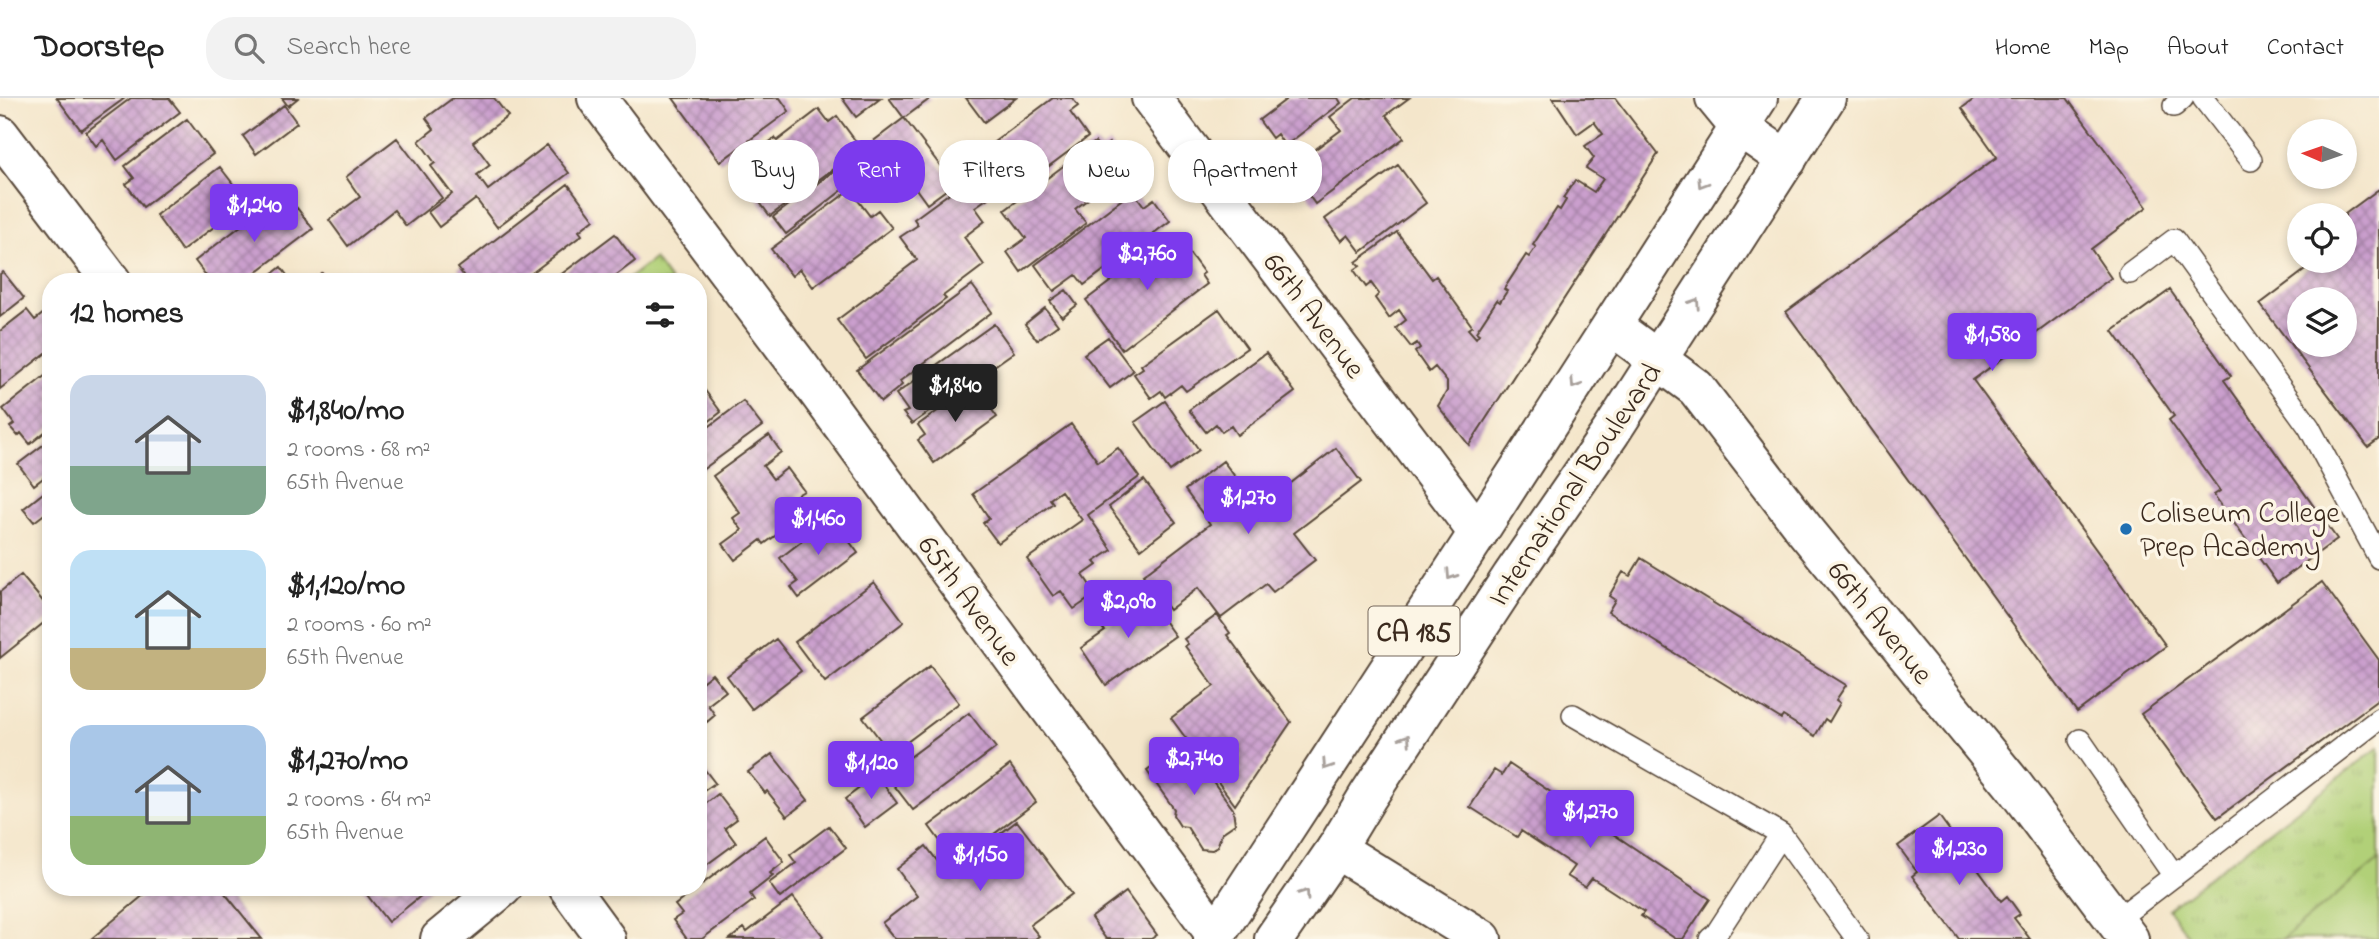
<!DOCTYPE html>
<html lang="en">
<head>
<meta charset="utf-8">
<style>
  :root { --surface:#fff; --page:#f2f2f2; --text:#222; --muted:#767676; --line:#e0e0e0; --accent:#7c3aed }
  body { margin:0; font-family:"Indie Flower",sans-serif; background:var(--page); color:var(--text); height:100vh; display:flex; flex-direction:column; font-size:26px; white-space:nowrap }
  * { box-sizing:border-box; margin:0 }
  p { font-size:23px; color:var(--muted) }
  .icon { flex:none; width:38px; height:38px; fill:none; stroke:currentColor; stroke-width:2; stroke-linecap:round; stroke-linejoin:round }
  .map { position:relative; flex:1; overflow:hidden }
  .side { position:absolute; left:42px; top:175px; width:665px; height:623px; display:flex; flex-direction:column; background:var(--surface); border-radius:28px; box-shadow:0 4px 10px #0003 }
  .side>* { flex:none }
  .top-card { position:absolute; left:728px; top:42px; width:665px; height:63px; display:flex; gap:14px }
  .needle { width:46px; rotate:272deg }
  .tools { position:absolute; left:2287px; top:21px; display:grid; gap:14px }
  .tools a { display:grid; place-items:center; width:70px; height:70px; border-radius:50%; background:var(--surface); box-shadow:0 4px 10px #0003; font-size:35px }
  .price { position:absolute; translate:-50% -60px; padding:0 16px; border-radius:7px; background:var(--accent); color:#fff; font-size:23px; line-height:46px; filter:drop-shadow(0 2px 4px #0008) }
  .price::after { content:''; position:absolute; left:50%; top:42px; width:21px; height:16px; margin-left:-10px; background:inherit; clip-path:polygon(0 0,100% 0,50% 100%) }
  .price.on { background:#222; color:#fff }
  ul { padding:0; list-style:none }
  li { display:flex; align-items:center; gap:21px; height:175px; padding:0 28px }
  li span { display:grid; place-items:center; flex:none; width:196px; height:140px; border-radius:21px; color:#555 }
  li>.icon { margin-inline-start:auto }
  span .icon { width:84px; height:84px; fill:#fffc; stroke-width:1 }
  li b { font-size:30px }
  h2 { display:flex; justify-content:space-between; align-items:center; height:84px; padding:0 28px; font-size:30px }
  .pill { padding:0 24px; border-radius:28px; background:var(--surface); box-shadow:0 4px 10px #0003; font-size:24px; line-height:63px }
  .pill.on { background:var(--accent); color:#fff }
  header { display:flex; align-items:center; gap:42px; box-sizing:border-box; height:98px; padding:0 35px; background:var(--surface); border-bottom:2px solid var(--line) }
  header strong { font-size:33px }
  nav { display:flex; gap:38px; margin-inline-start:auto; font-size:24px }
  .search { width:490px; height:63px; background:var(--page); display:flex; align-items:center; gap:18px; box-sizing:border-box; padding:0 24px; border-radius:28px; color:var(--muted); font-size:26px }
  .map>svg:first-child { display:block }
  .park { fill:url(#park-tufts); stroke:#767d4b; stroke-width:2 }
  .pitch { fill:#b1d078; stroke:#767d4b; stroke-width:2 }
  .building { fill:url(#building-cross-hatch); fill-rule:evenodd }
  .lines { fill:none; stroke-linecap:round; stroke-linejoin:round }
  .service-casing { stroke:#574638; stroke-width:24 }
  .minor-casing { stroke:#574638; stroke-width:42 }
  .tertiary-casing { stroke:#574638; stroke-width:42 }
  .primary-casing { stroke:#574638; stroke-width:42 }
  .service { stroke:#fff; stroke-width:21 }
  .minor { stroke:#fff; stroke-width:38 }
  .tertiary { stroke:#fff; stroke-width:38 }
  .primary { stroke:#fff; stroke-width:38 }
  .oneway { stroke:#a79f9a }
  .poi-dot { fill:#1f6fb2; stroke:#fcf5e5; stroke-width:2.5 }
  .labels { text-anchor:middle; stroke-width:7; stroke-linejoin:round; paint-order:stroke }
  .shield { fill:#fcf5e5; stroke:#75675a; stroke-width:2 }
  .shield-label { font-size:28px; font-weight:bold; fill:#3b2a1e }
  .street-label { font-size:30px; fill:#3b2a1e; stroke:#fcf5e5 }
  .poi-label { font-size:30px; fill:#3b2a1e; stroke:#fcf5e5; text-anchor:start }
</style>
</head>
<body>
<header>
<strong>Doorstep</strong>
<div class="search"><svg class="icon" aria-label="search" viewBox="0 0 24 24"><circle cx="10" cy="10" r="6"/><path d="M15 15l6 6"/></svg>Search here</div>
<nav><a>Home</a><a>Map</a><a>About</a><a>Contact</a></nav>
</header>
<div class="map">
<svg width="2379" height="841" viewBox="0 0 2379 841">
  <defs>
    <pattern id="park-tufts" width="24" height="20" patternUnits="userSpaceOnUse" patternTransform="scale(1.75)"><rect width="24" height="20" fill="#b1d078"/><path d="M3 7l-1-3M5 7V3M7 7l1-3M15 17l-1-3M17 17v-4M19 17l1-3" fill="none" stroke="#99b367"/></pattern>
    <pattern id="building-cross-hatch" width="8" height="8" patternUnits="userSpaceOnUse" patternTransform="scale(1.75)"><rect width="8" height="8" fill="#ca9fcd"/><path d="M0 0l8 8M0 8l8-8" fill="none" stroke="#a582a6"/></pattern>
  </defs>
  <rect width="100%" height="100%" fill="#fcf5e5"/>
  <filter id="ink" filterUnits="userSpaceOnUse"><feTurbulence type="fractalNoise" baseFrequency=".0143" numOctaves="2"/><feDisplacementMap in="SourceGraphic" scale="14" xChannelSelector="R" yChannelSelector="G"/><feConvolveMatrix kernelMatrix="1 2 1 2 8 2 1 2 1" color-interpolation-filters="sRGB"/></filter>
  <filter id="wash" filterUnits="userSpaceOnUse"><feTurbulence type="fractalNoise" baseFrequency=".00686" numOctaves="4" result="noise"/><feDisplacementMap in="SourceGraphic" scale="28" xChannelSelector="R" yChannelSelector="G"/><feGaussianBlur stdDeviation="1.57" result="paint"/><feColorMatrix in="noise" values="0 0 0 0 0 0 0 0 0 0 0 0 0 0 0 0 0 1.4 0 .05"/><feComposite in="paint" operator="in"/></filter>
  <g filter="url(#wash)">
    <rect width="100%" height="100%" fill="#f4e6cb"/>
    <path class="park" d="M654 161 671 184H624Z
      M2379 649V841H2191L2168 811Z"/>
    <path class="pitch" d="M2379 762V841H2283Z"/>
    <g id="blocks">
      <path class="building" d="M57 0H125L81 32Z
        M131 0H169L180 14 117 62 103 42 96 48 86 34Z
        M282 0H298L288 8Z
        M453 0H494L508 18 473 44 490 67 477 77 488 92 547 47 569 75 497 129 476 101 439 129 428 114 452 96 431 68 435 65 419 43 434 31 426 20Z
        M673 0H780L789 13 720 64Z
        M842 0H881L856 19Z
        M889 0H931L904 20Z
        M966 0H1016L984 24Z
        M1053 0H1072L1078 8 1070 14 1088 39 1009 98 997 81 982 92 988 100 975 109 985 123 964 139 984 167 943 198 946 201 866 261 837 222 917 162 900 139 918 127 914 121 959 88 945 69 971 50 979 62 981 60 978 56Z
        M1288 0H1338L1341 5 1285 48 1277 36 1272 40 1259 22Z
        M1355 0H1409L1386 17 1404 40 1315 106 1300 85 1308 79 1297 65 1341 32 1330 19Z
        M1553 0H1615L1658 56 1469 347 1438 308 1447 293V284L1435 269 1429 274 1415 254 1420 250 1417 245 1411 249 1396 230 1406 222 1399 212 1389 220 1375 200 1379 196 1371 185 1366 189 1354 172 1360 168 1356 164 1397 134 1432 181 1436 178 1472 228 1468 231 1476 240 1479 236 1476 234 1497 202 1500 204 1507 193 1504 191 1526 157 1529 159 1536 149 1533 147 1557 110 1560 112 1566 102 1563 100 1575 82 1594 94 1603 81 1586 70 1594 60 1585 48 1603 36 1594 24 1577 36Z
        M1976 0H2067L2147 109 2091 151 2111 180 1973 282 2166 548 2077 614 1786 214 1997 59 1962 10Z
        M284 7 297 25 256 56 243 38Z
        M819 11 829 24 837 18 857 45 849 51 853 56 770 118 734 70 775 40 777 43Z
        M904 20 954 86 927 106 890 55 786 136 773 119Z
        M187 21 213 56 143 109 126 86 134 80 125 68Z
        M397 40 442 100 406 128 394 112 348 148 329 122 360 99 346 79Z
        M1095 44 1101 51 1109 45 1121 62 1113 68 1120 77 1075 111 1086 125 1021 174 1007 154 1026 140 1005 112Z
        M1398 67 1426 105 1361 154 1348 137 1341 143 1325 121Z
        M220 69 247 104 182 153 156 117Z
        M568 86 594 121 579 133 582 137 520 184H468L458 170Z
        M2379 91V341L2368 349 2260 206 2317 163H2345V116ZM2300 201H2345V247H2300Z
        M850 92 870 118 878 112 892 130 813 189 800 171 792 178 771 151Z
        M1133 93 1144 108 1154 101 1170 123 1084 187 1076 177 1054 193 1035 167Z
        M280 98 292 114 297 110 313 131 243 184H201L207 179 195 163Z
        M615 136 635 163 607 184H564L559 178Z
        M1171 138 1181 150 1184 148 1204 175 1201 177 1207 186 1122 251 1086 202Z
        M281 169 292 184H262Z
        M3 174 24 200 0 219V176Z
        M322 175 329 184H310Z
        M972 187 992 214 900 283 902 287 881 304 857 272Z
        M1066 192 1077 207 1062 219 1050 203Z
        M2170 192 2231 278 2224 282 2337 441 2277 485 2214 397 2220 393 2169 322 2174 318 2113 233Z
        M1045 210 1058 227 1037 242 1025 226Z
        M1219 211 1247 250 1186 293 1181 287 1165 299 1161 293 1151 300 1134 276 1143 270 1141 267Z
        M27 212 35 222 44 215 51 224V251L0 291V233Z
        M994 226 1014 254 912 326 903 315 908 313 896 296Z
        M1108 239 1133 273 1110 290 1084 256Z
        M1266 255 1295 294 1237 337 1231 328 1222 334 1216 326 1206 334 1189 312Z
        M51 273V329L30 346 21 335 18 338 10 329 14 326 3 311Z
        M698 283 721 314 698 332Z
        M974 287 997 319 934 365 918 342 925 337 918 327Z
        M743 303 762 328 698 375V337Z
        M1165 303 1199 352 1170 373 1135 324Z
        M1071 326 1098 364 1118 350 1139 379 1088 417 1112 452 1094 464 1097 467 1083 477 1096 496 1074 511 1061 493 1053 498 1027 461 1082 422 1061 393 1050 401 1053 405 998 445 983 425 989 420 973 396Z
        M769 337 781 354 763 368 773 381 787 370 804 393 797 397 809 413 764 446 761 442 735 462 723 446 742 432 733 420 740 415 713 378Z
        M51 341V374L34 387 18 366Z
        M1336 350 1361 384 1294 435 1315 462 1273 494 1266 486 1221 520 1198 490 1169 512 1143 477 1210 426 1185 392 1223 363 1259 410Z
        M1144 382 1176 424 1141 451 1109 409Z
        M47 392 51 397V411L34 424 23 411Z
        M832 420 858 455 799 500 791 489 798 484 780 460Z
        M1641 460 1846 587 1836 602 1840 605 1829 624 1825 621 1815 638 1783 618 1781 621 1608 514 1615 502 1609 498 1623 474 1630 478Z
        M21 477 51 513V519L0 560V494Z
        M874 484 904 524 825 584 795 544Z
        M2322 484 2379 562V601L2217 720 2141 616Z
        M1139 499 1142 503 1147 499 1175 538 1106 587 1081 550 1105 533 1103 531 1123 517 1120 513Z
        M1217 517 1230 535 1227 537 1291 624 1235 707 1171 620 1214 588 1185 548 1188 546 1184 541Z
        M776 541 801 573 752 611 727 578Z
        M930 568 959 605 891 656 863 619Z
        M712 576 726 593 708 607 715 617 707 624 698 612V587Z
        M969 615 996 650 913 712 886 677Z
        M1185 645 1233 711 1235 726 1222 735 1217 749 1212 752 1201 751 1187 729 1180 728 1173 717 1174 711 1147 673Z
        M772 656 808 702 787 718 767 693 765 695 748 674Z
        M698 663 715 685 698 697Z
        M1509 666 1710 801 1683 841H1676L1641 818 1644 814 1592 780 1585 789 1567 778 1574 768 1521 733 1517 739 1470 709 1494 672 1502 677Z
        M1010 667 1036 704 956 765 929 728Z
        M877 677 897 705 865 729 845 701Z
        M718 696 737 721 725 730 736 745 698 773V712Z
        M1939 718 2001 803 2007 798 2020 816 2014 820 2030 841H1959L1912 778 1917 774 1898 748Z
        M1017 723 1072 796 1030 827 1039 838 1035 841H895L882 825 917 798 897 771 926 748 947 776Z
        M829 728 846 750 780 800 769 785 796 765 790 757Z
        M765 738 784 764 770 775 773 778 750 796 754 802 702 841H687L673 822 682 816 675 807Z
        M139 789H220L262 841H91L145 796Z
        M361 789H432L388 824Z
        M1126 794 1157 837 1151 841H1106L1091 820Z
        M793 799 823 838 820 841H730L744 830 747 834Z"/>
    </g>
  </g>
  <g filter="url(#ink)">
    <use href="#blocks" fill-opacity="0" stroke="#574638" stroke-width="2"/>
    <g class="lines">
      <defs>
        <path id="service" d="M2203 0 2251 62
          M2174 8 2183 0
          M2130 175 2174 142 2309 329 2379 460
          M1573 617 1781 736 1857 841
          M2080 642 2174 778
          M2115 823 2379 621
          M1710 841 1716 836 1781 736"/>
        <path id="minor" d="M597 0 799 268 1216 837
          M1151 0 1478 435
          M0 37 112 184
          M1336 751 1482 841
          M568 789 606 841
          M440 841 503 789"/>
        <path id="tertiary" d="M1715 0 1738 28 1787 62
          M1612 228 1696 290 1805 432 2014 688 2129 841"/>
        <path id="primary" d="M1213 841 1478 435 1758 0
          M1274 841 1336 751 1368 698 1512 478 1611 334 1826 0"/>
      </defs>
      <use href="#service" class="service-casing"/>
      <use href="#minor" class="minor-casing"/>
      <use href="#tertiary" class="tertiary-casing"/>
      <use href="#primary" class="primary-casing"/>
      <use href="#service" class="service"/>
      <use href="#minor" class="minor"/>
      <use href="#tertiary" class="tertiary"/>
      <use href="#primary" class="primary"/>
    </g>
    <defs><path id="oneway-chevron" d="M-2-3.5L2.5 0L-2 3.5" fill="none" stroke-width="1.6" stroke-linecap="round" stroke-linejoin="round" transform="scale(1.75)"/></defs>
    <g class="oneway">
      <use href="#oneway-chevron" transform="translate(1702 85) rotate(122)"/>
      <use href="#oneway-chevron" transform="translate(1695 205) rotate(-57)"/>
      <use href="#oneway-chevron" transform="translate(1575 286) rotate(123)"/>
      <use href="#oneway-chevron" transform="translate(1451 477) rotate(123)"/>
      <use href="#oneway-chevron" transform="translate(1406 641) rotate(-57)"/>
      <use href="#oneway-chevron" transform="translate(1327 667) rotate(123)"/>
      <use href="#oneway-chevron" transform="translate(1305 796) rotate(-55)"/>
    </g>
  </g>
  <circle class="poi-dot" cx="2126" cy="431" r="7"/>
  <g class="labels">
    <rect class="shield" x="1368.5" y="508.5" width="91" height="49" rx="5"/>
    <g class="shield-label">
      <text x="1414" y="543">CA 185</text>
    </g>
    <g class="street-label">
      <text transform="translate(1315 217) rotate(53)" y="10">66th Avenue</text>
      <text transform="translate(1574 386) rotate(-56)" y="10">International Boulevard</text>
      <text transform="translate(970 502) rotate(54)" y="10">65th Avenue</text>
      <text transform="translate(1881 524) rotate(51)" y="10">66th Avenue</text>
    </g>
    <g class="poi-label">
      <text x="2140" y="424">Coliseum College<tspan x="2140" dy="34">Prep Academy</tspan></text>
    </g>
  </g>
</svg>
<div class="tools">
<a><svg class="needle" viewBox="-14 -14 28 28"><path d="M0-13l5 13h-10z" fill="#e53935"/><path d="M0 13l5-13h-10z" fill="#767676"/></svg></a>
<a><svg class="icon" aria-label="locate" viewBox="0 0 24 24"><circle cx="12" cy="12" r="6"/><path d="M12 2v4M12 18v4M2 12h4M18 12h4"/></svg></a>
<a><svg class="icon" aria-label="layers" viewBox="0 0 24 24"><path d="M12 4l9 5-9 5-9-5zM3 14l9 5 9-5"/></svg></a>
</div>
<b class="price" style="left:254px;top:146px">$1,240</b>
<b class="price" style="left:1147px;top:194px">$2,760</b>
<b class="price" style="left:1992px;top:275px">$1,580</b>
<b class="price on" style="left:955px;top:326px">$1,840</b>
<b class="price" style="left:1248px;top:438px">$1,270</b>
<b class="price" style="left:818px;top:459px">$1,460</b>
<b class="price" style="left:1128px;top:542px">$2,090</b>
<b class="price" style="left:1194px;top:699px">$2,740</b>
<b class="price" style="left:871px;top:703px">$1,120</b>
<b class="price" style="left:1590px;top:752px">$1,270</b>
<b class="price" style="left:1959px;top:789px">$1,230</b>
<b class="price" style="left:980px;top:795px">$1,150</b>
<div class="top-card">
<a class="pill">Buy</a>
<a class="pill on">Rent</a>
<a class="pill">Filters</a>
<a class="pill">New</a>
<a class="pill">Apartment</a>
</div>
<section class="side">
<h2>12 homes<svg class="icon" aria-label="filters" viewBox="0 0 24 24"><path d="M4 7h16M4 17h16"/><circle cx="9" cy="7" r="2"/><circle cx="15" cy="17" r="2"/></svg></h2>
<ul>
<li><span style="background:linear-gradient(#c9d6e8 65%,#7fa58c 0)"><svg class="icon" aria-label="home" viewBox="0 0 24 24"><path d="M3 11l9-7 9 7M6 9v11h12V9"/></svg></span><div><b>$1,840/mo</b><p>2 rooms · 68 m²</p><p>65th Avenue</p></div></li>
<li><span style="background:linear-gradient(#bfe0f5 70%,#c2b280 0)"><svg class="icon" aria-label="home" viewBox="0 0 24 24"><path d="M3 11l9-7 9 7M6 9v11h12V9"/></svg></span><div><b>$1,120/mo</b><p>2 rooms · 60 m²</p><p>65th Avenue</p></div></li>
<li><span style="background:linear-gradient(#a9c7e8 65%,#8fb573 0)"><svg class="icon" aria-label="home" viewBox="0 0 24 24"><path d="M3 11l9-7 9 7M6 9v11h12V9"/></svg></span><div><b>$1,270/mo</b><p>2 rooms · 64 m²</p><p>65th Avenue</p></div></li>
</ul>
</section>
</div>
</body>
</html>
